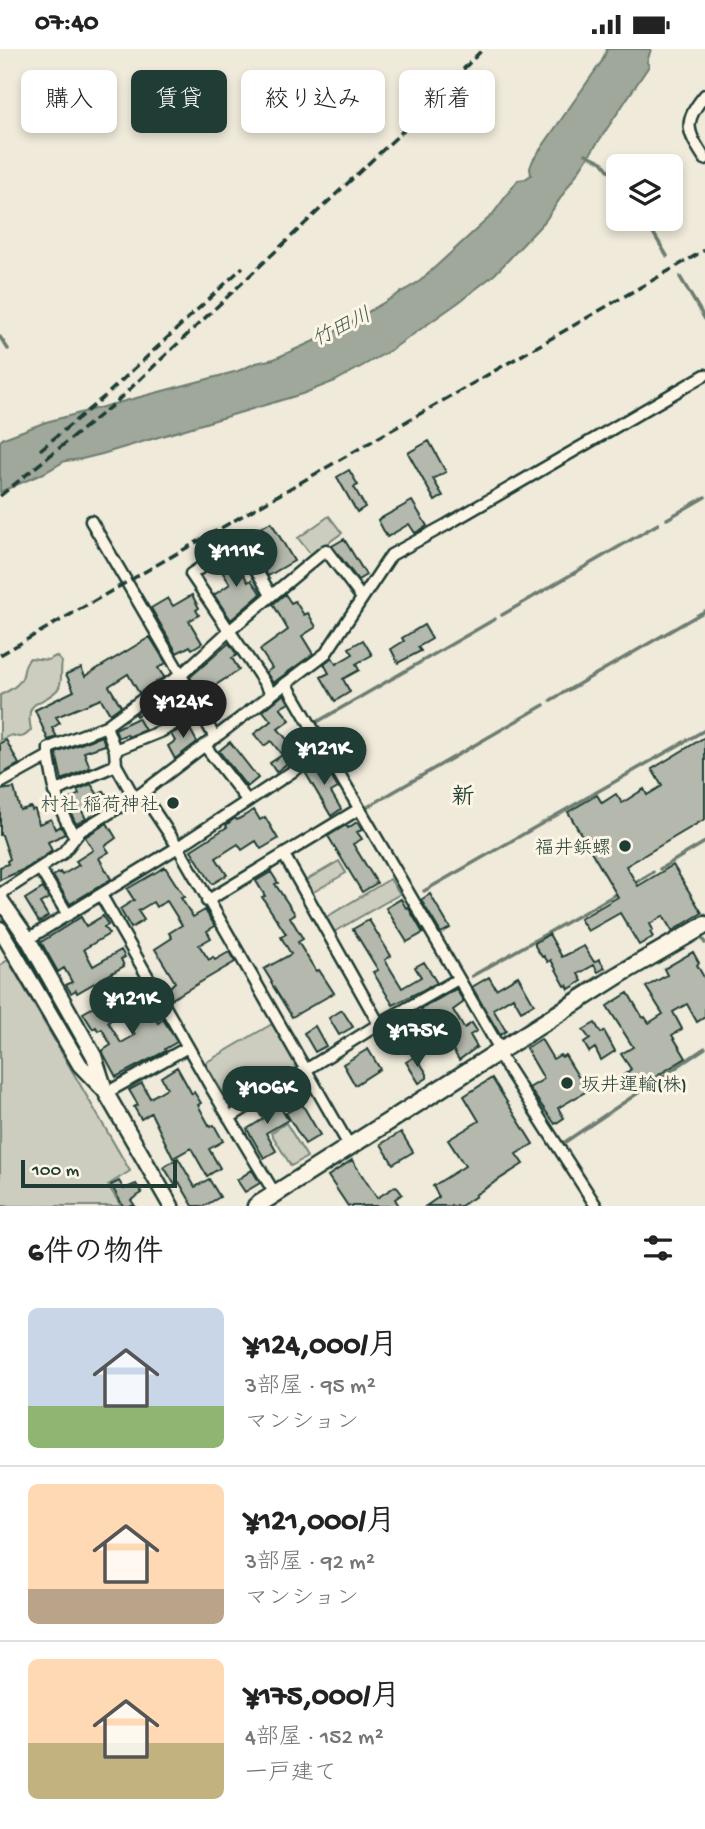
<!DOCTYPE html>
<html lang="ja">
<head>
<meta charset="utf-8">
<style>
  :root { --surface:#fff; --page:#f6f6f6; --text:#222; --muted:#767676; --line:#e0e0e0; --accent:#1f3d34 }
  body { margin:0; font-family:"Gochi Hand","Klee One",sans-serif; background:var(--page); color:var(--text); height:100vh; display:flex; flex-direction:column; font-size:26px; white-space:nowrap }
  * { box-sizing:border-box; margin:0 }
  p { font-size:23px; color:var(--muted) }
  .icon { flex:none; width:38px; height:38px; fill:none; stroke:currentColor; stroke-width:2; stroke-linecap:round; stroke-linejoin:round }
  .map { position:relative; height:1157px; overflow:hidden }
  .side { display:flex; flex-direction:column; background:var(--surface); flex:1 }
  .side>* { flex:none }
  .banner { position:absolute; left:21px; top:21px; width:663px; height:63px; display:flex; gap:14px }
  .tools { position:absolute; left:606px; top:105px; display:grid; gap:14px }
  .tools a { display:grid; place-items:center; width:77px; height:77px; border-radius:10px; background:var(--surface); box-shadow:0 4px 10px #0003; font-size:35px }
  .scale { position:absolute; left:21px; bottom:18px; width:156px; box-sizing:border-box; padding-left:7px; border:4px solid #1f3d34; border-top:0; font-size:19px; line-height:24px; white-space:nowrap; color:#1f3d34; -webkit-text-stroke:5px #fcf5e5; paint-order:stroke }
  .price { position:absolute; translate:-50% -60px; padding:0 16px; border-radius:24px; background:var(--accent); color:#fff; font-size:23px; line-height:46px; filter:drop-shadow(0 2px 4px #0008) }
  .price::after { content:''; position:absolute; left:50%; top:42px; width:21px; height:16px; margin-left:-10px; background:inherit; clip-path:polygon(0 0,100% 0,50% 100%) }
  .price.selected { background:#222; color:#fff }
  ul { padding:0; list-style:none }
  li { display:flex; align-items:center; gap:21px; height:175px; padding:0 28px }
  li+li { border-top:2px solid var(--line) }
  li span { display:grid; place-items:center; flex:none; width:196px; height:140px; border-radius:10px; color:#555 }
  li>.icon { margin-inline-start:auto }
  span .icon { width:84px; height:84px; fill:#fffc; stroke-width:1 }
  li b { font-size:30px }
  h2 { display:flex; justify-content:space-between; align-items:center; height:84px; padding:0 28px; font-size:30px }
  .chip { padding:0 24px; border-radius:10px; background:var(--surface); box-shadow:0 4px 10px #0003; font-size:24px; line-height:63px }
  .chip.selected { background:var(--accent); color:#fff }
  .status { display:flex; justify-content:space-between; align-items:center; height:49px; padding:0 35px; background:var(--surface); direction:ltr }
  .status svg { height:19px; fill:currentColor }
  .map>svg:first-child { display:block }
  .green { fill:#cccdbf; stroke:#76857a; stroke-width:2 }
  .water { fill:#9fa89a; stroke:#6c7d71; stroke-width:2 }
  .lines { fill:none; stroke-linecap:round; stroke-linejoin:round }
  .stream { stroke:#6c7d71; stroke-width:3.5 }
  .building { fill:#b5b9ad; stroke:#1f3d34; stroke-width:2 }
  .street-casing { stroke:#1f3d34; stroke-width:15 }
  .secondary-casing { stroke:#1f3d34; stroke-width:19 }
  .primary-casing { stroke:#1f3d34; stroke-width:21 }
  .street { stroke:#fcf5e5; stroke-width:10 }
  .secondary { stroke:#fcf5e5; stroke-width:14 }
  .primary { stroke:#fcf5e5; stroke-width:16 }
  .rail { stroke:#1f3d34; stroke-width:3.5; stroke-dasharray:10 5; stroke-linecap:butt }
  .poi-dot { fill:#1f3d34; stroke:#fcf5e5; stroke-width:2.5 }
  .labels { text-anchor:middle; stroke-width:6; stroke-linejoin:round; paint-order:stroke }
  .poi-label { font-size:19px; fill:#1f3d34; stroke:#fcf5e5; text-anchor:end }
  .water-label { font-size:21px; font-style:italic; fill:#455d53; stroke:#fcf5e5 }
  .quarter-label { font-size:23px; font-weight:bold; fill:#1f3d34; stroke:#fcf5e5 }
</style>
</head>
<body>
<div class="status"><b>07:40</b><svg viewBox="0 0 49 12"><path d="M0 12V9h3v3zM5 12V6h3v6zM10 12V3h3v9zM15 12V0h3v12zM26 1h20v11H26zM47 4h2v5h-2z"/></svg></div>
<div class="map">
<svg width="705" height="1157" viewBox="0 0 705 1157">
  <rect width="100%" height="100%" fill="#efeada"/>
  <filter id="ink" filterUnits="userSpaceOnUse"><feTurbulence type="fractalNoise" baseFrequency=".0143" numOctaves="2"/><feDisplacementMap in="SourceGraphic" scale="14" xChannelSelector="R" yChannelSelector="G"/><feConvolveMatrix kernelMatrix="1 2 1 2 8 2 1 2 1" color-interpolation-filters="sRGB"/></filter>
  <g filter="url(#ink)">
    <path class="green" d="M329 467 342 484 311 506 298 489Z
      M56 607 62 613C60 621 63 634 58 640 42 658 24 647 31 681 25 688 21 690 12 686L0 691V646C9 642 21 636 23 626 25 618 24 616 30 609L48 611Z
      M339 812 346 824 310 845 303 833Z
      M390 830 400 845 332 884 325 869Z
      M0 861 5 862 84 995 74 1000 0 873Z
      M8 911 130 1122 108 1136 121 1157H0V916Z
      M272 975 299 1020 238 1056 229 1054 205 1014Z
      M286 1074 307 1108 291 1117 271 1084Z"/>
    <path class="water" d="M607 0H651L647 13 649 17 545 172 495 225 459 253 391 301 335 332 302 345 102 405 82 410 65 412 44 424 0 443V392L4 389 46 373 238 322 256 314 274 310 334 283 420 232 492 166 518 131 525 130 531 126 530 119 533 111 602 12Z"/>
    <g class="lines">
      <path class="stream" d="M586 105 602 113 618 133
        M645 170 667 207
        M680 228 705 270
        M0 288 8 300
        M667 470 705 448
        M502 566 658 475
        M551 651 705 562
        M323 687 316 676 317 673 495 570
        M363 758 364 760 544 656
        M660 820 705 793
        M634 835 653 823
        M424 842 705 681
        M701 888 705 894
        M472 927 620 843
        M501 991 607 922 705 866
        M565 1093 705 999"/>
    </g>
    <path class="building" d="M429 392 446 423 433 430 443 447 435 452 408 404Z
      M349 421 358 436 354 438 365 458 357 463 337 428Z
      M412 452 427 477 415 484 409 475 387 488 378 471Z
      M271 473 294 512 268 527 244 488Z
      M344 490 366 526 358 531 332 497Z
      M233 507 248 533 251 531 261 545 231 571 214 546 230 535 218 516Z
      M285 545 291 554 295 552 304 566 308 564 316 578 302 587 313 605 273 634 266 623 272 619 260 601 288 581 273 555Z
      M192 546 199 559 196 561 199 566 189 572 202 594 192 600 190 597 177 604 151 559 168 549 173 557Z
      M424 576 432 590 418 598 421 602 398 614 391 600 404 592 402 589Z
      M150 588 166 614 158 619 164 628 139 644 128 625 109 637 121 657 110 665 101 650 56 668 60 674 52 679 57 688 48 691 35 661 74 642 66 625 81 619 85 627Z
      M363 591 372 606 356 615 359 621 343 630 350 643 335 652 321 628 329 624 324 615 332 608 336 615 353 605 349 599Z
      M229 594 237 606 232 609 239 621 200 646 190 628Z
      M178 637 185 650 172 658 177 665 164 672 155 657 136 667 135 665 147 656Z
      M284 645 289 654 280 659 290 671 278 680 289 693 300 685 305 692 284 708 288 714 276 723 270 714 282 706 271 692 264 697 254 685 271 672 263 662Z
      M138 669 145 681 128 688 127 685 118 689 115 680Z
      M197 671 199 675 190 680 197 693 175 710 168 697 175 692 171 685Z
      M102 687 105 696 84 703 90 719 62 731 56 704Z
      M705 688V770L626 817 638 837 673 816 702 864 672 882 663 867 650 875 653 881 650 883 653 888 639 896 620 864 588 882 580 870 618 848 568 763 597 746 602 754 616 745 622 754 644 740 647 746 662 737 652 720Z
      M6 691 19 715 0 726V694Z
      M230 693 258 729 247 738 219 702Z
      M322 712 338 739 331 743 341 760 331 767 305 723Z
      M91 735 98 746 104 742 111 753 100 760 96 754 82 762 86 770 76 775 68 758 74 755 71 750 79 745 77 741Z
      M14 739 20 761 31 758 32 761 35 760 39 775 51 770 55 780 61 777 65 785 48 793 52 802 27 819 0 831V818L8 815 7 812 10 810 2 786H0V741Z
      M254 761 260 771 265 768 278 790 261 800 256 792 242 801 238 795 216 809 227 826 212 835 191 801 227 778 226 776 235 769 237 771Z
      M357 773 362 781 357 783 362 790 353 795 377 834 362 843 328 787 346 776 348 779Z
      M107 774 116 789 105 797 109 803 99 809 111 830 70 855 53 827 60 823 62 826 79 816 76 812 93 801 85 788Z
      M165 818 184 848 181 849 193 868 205 861 215 877 207 882 211 889 199 896 209 911 213 908 215 911 229 903 235 913 170 951 165 943 175 933 155 900 172 889 169 884 182 876 167 852 156 858 153 853 138 862 144 871 131 879 120 860 134 851 127 840Z
      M271 823 278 834 275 835 295 865 290 868 303 890 298 893 316 922 319 921 334 944 292 968 271 934 272 933 264 920 291 905 281 888 286 885 262 848 265 847 256 832Z
      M43 839 49 849 40 854 48 867 39 873 25 850Z
      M430 845 450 879 441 884 421 851Z
      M401 850 406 859 408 858 423 884 407 893 386 859Z
      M103 867 108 876 104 878 109 885 84 900 93 917 121 901 125 908 121 910 124 917 77 944 76 941 71 944 66 936 72 933 64 919 58 923 41 893 81 868 86 877Z
      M369 871 391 907 385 911 402 939 421 928 415 918 424 913 437 934 393 956 373 923 378 921 353 880Z
      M549 885 562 908 584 897 594 913 599 910 605 919 598 923 594 916 578 925 582 932 569 940 567 936 565 937 551 911 548 913 544 907 542 908 535 897V894Z
      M693 903 699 914 697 916 705 930V968L697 973 687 955 673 963 682 980 672 986 686 1009 634 1041 623 1027 631 1020 621 1005 633 998 607 957 628 944 643 969 645 968 649 974 663 965 646 938 667 926 664 920Z
      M518 927 534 955 521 962 513 948 493 960 506 982 500 986 472 938 489 928 496 940Z
      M456 940 464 953 453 961 464 979 472 974 477 982 470 986 477 998 459 1011 443 984 437 988 421 960Z
      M144 951 158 974 163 970 177 993 165 1000 166 1002 116 1028 102 1002 111 996 102 980 98 982 96 978 93 980 83 964 97 956 101 962 110 957 117 967 108 973 121 994 135 986 122 964Z
      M342 961 353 978 339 986 329 969Z
      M595 974 601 984 604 982 615 1002 601 1011 595 999 589 1003 584 994 590 990 583 981Z
      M315 977 326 997 315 1003 304 984Z
      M541 990 553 1010 560 1006 562 1008 565 1006 587 1042 558 1059 564 1069 555 1075 529 1039 544 1030 526 999Z
      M368 1000 380 1020 355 1036 343 1015Z
      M416 1007 427 1025V1029L419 1034 406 1013Z
      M177 1018 192 1045 194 1043 201 1054 198 1056 210 1078 214 1076 223 1092 209 1100 220 1119 207 1127 191 1099 173 1109 151 1064 141 1070 134 1058 138 1056 129 1041 142 1034 150 1049 167 1039 161 1028Z
      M492 1029 533 1095 516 1105 523 1115 475 1146 476 1147 461 1157H426L439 1148 433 1137 465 1117 448 1091 479 1072 464 1047Z
      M275 1049 288 1071 266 1084 276 1102 264 1109 247 1080 263 1070 257 1060Z
      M302 1055 320 1086 305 1095 286 1064Z
      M401 1083 413 1103 393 1115 381 1095Z
      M178 1109 195 1138 209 1130 220 1148 204 1157H193L179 1133 175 1136 164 1118Z
      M352 1111 377 1149 396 1137 402 1145 395 1150 399 1157H348L328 1127Z
      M252 1121 260 1134 245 1143 237 1131Z
      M119 1132 124 1140 136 1135 142 1144 131 1151 135 1157H123L111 1136Z"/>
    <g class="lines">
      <defs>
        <path id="street" d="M705 46C682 74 687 82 705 110
          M91 472 181 626 143 650 106 677 115 701 116 716 134 748
          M240 494 271 546
          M237 495 191 525 272 645
          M286 634 501 1002
          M215 689 181 626 229 582 326 501 362 549
          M205 697 247 751
          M115 701 162 682 199 661
          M49 707V699L106 677
          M0 734 49 707C54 740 58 760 75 788
          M54 743 116 716
          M142 744 178 798 350 1098
          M284 806 379 975
          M40 820 68 866
          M101 846 212 1040 275 1145
          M2 849 3 843 63 804 80 782 142 744 326 604 391 506 446 476 705 326
          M207 852 359 760
          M28 890 178 798 325 701
          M498 1004 596 1157
          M106 1044 188 998
          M229 1069 379 975 458 930"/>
        <path id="secondary" d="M0 850 28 890 94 1007 106 1044 171 1157
          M0 880 80 1016 103 1040"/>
        <path id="primary" d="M256 1157 622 924 705 876"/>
      </defs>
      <use href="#street" class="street-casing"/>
      <use href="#secondary" class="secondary-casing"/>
      <use href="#primary" class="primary-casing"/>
      <use href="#street" class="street"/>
      <use href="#secondary" class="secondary"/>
      <use href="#primary" class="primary"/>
      <path class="rail" d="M40 401 105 347 243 218
        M0 447 115 354 405 80 483 0
        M0 606 705 201"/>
    </g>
  </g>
  <g class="poi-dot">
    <circle cx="173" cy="754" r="7"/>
    <circle cx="625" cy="797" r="7"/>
    <circle cx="567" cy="1034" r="7"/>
  </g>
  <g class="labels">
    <g class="poi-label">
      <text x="159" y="761">村社 稲荷神社</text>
      <text x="611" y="804">福井鋲螺</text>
      <text x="581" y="1041" text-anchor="start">坂井運輸(株)</text>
    </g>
    <g class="water-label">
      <text transform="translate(341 277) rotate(-26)" y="7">竹田川</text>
    </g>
    <g class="quarter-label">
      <text x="463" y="754">新</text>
    </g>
  </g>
</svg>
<div class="tools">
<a><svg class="icon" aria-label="layers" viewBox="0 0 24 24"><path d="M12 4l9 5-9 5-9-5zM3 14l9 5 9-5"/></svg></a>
</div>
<div class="scale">100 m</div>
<b class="price" style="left:236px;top:540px">¥111K</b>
<b class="price selected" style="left:183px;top:691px">¥124K</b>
<b class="price" style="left:324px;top:738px">¥121K</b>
<b class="price" style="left:132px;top:988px">¥121K</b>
<b class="price" style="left:417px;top:1020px">¥175K</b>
<b class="price" style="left:267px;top:1077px">¥106K</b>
<div class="banner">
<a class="chip">購入</a>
<a class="chip selected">賃貸</a>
<a class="chip">絞り込み</a>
<a class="chip">新着</a>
</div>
</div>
<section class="side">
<h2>6件の物件<svg class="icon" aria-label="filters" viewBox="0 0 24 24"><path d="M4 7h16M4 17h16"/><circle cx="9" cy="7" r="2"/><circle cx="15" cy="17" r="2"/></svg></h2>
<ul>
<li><span style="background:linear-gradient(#c9d6e8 70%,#8fb573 0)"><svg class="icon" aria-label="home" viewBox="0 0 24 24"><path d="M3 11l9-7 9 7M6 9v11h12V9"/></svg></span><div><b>¥124,000/月</b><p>3部屋 · 95 m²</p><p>マンション</p></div></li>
<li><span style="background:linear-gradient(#ffd9b3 75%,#b9a48a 0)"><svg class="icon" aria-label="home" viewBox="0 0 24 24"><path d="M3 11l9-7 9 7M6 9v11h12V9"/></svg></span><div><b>¥121,000/月</b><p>3部屋 · 92 m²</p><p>マンション</p></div></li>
<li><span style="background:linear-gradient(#ffd9b3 60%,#c2b280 0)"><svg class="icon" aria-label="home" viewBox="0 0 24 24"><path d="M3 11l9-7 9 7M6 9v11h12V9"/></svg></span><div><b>¥175,000/月</b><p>4部屋 · 152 m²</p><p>一戸建て</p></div></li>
</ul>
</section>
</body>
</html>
